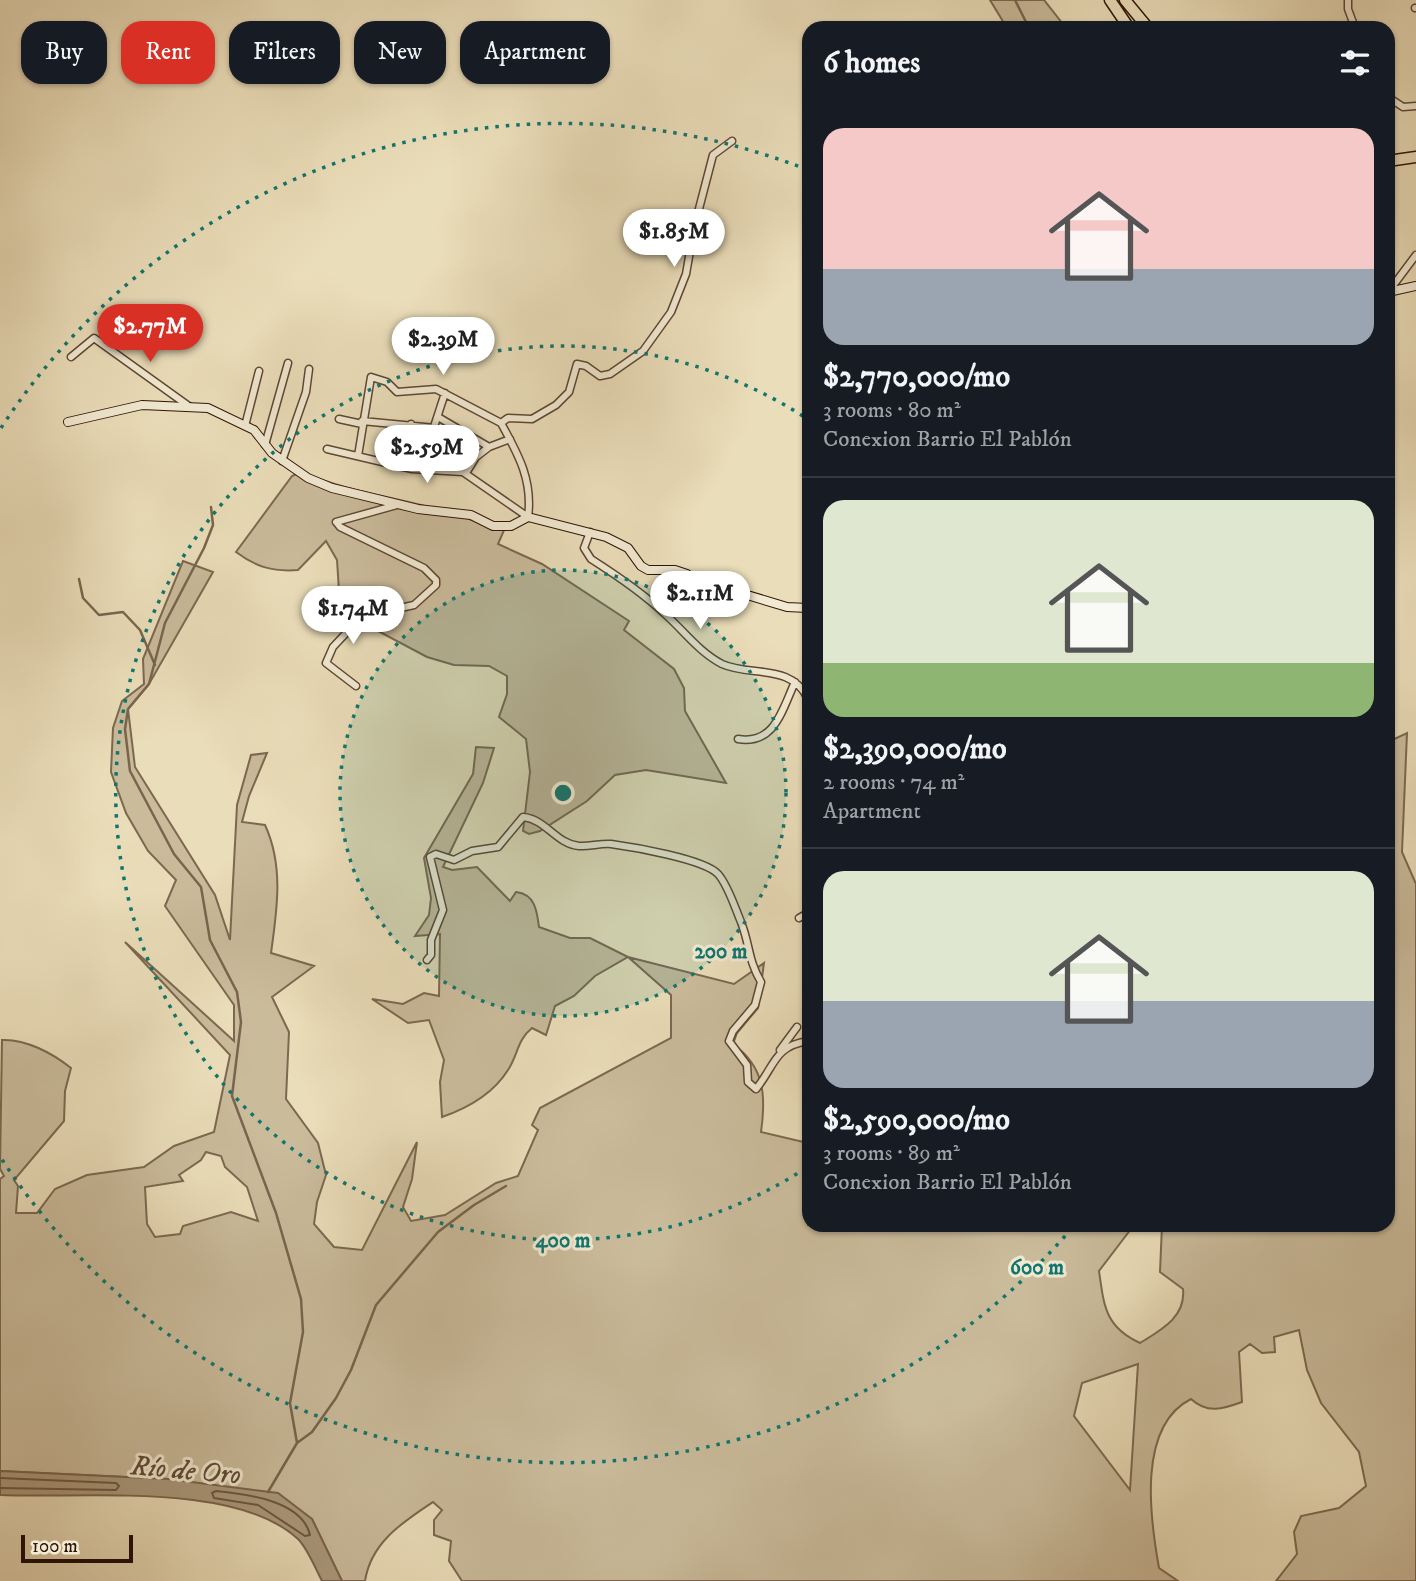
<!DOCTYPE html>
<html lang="en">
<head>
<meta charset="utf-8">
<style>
  :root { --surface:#171b24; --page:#242831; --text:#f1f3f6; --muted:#9ea1a6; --line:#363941; --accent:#d93025 }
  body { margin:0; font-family:"IM FELL DW Pica",serif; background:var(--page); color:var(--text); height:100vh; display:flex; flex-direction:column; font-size:26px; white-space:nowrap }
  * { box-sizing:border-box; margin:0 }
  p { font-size:23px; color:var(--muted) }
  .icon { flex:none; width:38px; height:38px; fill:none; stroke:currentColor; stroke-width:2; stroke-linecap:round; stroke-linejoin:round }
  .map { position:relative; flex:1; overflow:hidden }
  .sheet { position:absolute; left:802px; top:21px; width:593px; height:1211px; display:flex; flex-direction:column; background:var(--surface); border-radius:21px; box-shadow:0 2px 5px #0004 }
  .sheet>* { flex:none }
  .top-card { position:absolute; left:21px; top:21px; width:665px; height:63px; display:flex; gap:14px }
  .scale { position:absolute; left:21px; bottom:18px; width:112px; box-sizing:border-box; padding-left:7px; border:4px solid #2f1506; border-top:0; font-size:19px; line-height:24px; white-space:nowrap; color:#2f1506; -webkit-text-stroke:5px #f1e9d2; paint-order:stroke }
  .price { position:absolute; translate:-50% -60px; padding:0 16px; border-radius:24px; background:#fff; color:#222; font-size:23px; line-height:46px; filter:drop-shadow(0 2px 4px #0008) }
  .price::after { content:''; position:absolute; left:50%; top:42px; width:21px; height:16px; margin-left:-10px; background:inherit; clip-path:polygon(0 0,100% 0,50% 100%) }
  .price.current { background:var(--accent); color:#fff }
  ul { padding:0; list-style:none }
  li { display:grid; align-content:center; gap:14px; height:371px; padding:0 21px }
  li+li { border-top:2px solid var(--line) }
  li span { display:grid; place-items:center; height:217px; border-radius:21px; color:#555 }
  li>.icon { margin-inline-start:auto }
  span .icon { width:126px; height:126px; fill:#fffc; stroke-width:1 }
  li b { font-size:30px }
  h2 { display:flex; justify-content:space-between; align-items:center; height:84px; padding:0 21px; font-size:30px }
  .pill { padding:0 24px; border-radius:21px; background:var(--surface); box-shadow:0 2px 5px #0004; font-size:24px; line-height:63px }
  .pill.current { background:var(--accent); color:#fff }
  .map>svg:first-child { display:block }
  .green { fill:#cabb9b; stroke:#7c6850; stroke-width:2; fill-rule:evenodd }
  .water { fill:#aa997c; stroke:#79644d; stroke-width:2 }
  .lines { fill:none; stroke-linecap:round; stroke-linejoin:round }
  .shore { stroke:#6c5741; stroke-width:2 }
  .stream { stroke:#79644d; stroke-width:2.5 }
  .street-casing { stroke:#5e4733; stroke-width:9 }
  .secondary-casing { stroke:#2f1506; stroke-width:10 }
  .highway-casing { stroke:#2f1506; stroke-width:13 }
  .street { stroke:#f1e9d2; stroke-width:6 }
  .secondary { stroke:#f1e9d2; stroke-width:8 }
  .highway { stroke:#eaddb9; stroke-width:10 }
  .ring { fill:none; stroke:#0f766e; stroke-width:3.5; stroke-dasharray:3.5 7 }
  .labels { text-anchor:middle; stroke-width:6; stroke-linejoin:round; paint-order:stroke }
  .water-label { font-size:28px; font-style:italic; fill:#604a35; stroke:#f1e9d2 }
  .centre { fill:#0f766e; stroke:#f1e9d2; stroke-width:3.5 }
  .ring-label { font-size:21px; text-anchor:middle; font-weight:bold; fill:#0f766e; stroke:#f1e9d2; stroke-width:6; stroke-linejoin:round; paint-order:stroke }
</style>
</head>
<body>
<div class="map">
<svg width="1416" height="1581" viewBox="0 0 1416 1581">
  <rect width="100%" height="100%" fill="#eaddb9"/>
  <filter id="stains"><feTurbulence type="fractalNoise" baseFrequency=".00286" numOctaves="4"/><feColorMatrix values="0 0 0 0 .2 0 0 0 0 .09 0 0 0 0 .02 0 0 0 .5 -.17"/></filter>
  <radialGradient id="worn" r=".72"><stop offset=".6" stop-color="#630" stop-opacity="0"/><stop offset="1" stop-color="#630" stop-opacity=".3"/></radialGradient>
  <path class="green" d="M990 0H1044L1066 28H1007Z
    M301 472C355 495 414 499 469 519 483 523 489 530 505 528L498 544 542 564 629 621 624 630 674 669 684 688 685 711 726 783 646 770 615 775 587 801 540 831 529 834 523 831 530 772 526 739 499 717 507 694V676L489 666 454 665 427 657 376 630 339 591 337 560 326 541 298 570C273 572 256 567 236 552L292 476Z
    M183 561 213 572 149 684 128 709 135 767 215 895 230 940 237 805 251 755 267 753 249 796 242 822 265 825C284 866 277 910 271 953L314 966 272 997 289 1032 286 1099 318 1143 326 1175 317 1202 314 1224 334 1247 362 1250 417 1142 412 1179 403 1207 411 1221 445 1215 496 1183 518 1176 538 1130 532 1125 540 1108 671 1038V995L628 957 595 976 574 996 555 1006 546 1035 532 1028C517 1040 518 1055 508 1070 493 1094 468 1108 442 1117L440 1082 444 1060 429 1020 408 1023 372 999 403 1004 424 993 439 996 440 934 415 936 429 915 431 898 424 858 473 774 476 747 494 748 483 783 443 867 452 870 477 867 510 901 516 892C535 894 537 911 539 927L570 938H590L628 957 734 984 764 963 758 1008 737 1033 733 1044C765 1067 766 1096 761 1132L808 1143V1225H1134L1099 1271C1104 1306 1105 1327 1140 1343 1161 1330 1186 1317 1183 1289L1160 1272 1162 1225H1388V742L1407 733 1402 852 1416 884V1581H1276L1297 1554 1294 1532 1301 1516 1339 1508 1366 1486 1359 1452 1321 1403 1307 1370 1299 1330 1274 1337 1275 1352 1262 1353 1250 1344 1239 1352 1242 1402C1223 1409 1207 1414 1191 1399 1137 1426 1150 1518 1159 1568L1178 1581H462L449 1561 451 1541 434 1535V1520L442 1510 433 1502C403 1522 371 1542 365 1581H342L312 1519 168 1479 0 1471V1179L4 1176 0 1169 2 1040C26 1039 52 1053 71 1068L65 1091 64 1121 14 1180 18 1186 16 1213H37L55 1189 87 1175 144 1167 174 1146 214 1132 230 1055 125 942 234 1041V1005L165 906 176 880 148 851 126 813 111 772 113 728 122 701 144 684 143 659ZM206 1152 221 1156 225 1167 247 1187 258 1221 231 1212 183 1226 180 1234 155 1237 147 1224 145 1187 183 1181 179 1175 201 1160ZM1138 1364 1130 1490 1074 1416 1082 1383Z"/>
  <path class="water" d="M0 1471 168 1479 278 1493 312 1519 342 1581H322C315 1568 308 1549 298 1539 235 1481 82 1499 0 1495Z"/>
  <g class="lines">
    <path class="shore" d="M0 1478 116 1483 119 1486 116 1490 0 1488
      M216 1491C245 1494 302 1500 310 1535L305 1536 258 1505 214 1498 212 1493Z"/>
    <path class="stream" d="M1015 0 1029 28
      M211 507 213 525 204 548 165 623 149 684 128 709 125 729 130 771 174 854 201 887 210 940 237 992 241 1022 232 1096 276 1213 301 1299 303 1332 290 1403 297 1443 268 1492
      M79 579 83 598 99 615 123 612 140 630 155 665
      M297 1443 312 1432 336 1398 351 1370 376 1305 438 1232 474 1205 506 1186"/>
    <defs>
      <path id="street" d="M1348 0V9L1355 28
        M1415 8H1416
        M1388 97 1403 107 1416 106
        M1389 291 1416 255
        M71 357 94 338 190 407
        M438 417 489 447 510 439
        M339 419 362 424
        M362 421 435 428
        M245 426 259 371
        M265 445 288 363
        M327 449 412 469 463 472 528 517C533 480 518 454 501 423L508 418 532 419 556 405 569 392 577 364 586 366 600 376 610 374 643 351 671 312 686 274 694 228 713 155 732 141
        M358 456 371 377 387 382 397 392 436 389 501 423
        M282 461 306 392 309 369
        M407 468 411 424
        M443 470 460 430
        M426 472 431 436 445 393
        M466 473 476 457 489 447
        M590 532 584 548 591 559C613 573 646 596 665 614 684 631 699 652 722 664 750 677 792 663 808 699
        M356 686 326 663 333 647 348 631 382 612 414 605 436 585V580L424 568 340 527 336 522 397 505
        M738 739C775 745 782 710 795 682
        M799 918 808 913
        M427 960 431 955V940L443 910 430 857 436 854 454 860 472 851 498 847 523 817C546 819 556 844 579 846 589 847 600 843 611 844 633 847 704 859 718 874 728 885 735 908 741 922 750 945 748 960 761 982L755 1005 733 1031 729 1041 747 1065 748 1082 756 1089C775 1066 774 1046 808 1041
        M780 1050 797 1027"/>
      <path id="secondary" d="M1388 292 1416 286
        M68 422 142 405 208 408 254 430 272 453 308 478 332 488 418 509 471 515 493 526H511L528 517 606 537 628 548 641 566 648 570H675L687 574 706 591H734L787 607 808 608"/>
      <path id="highway" d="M1110 0 1129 28
        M1125 0 1148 28
        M1388 161 1416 157"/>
    </defs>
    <use href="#street" class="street-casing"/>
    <use href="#secondary" class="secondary-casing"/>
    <use href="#highway" class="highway-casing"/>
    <use href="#street" class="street"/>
    <use href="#secondary" class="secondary"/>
    <use href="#highway" class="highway"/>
  </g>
  <circle cx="563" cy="793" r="223" fill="#0f766e" fill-opacity=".12"/>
  <g class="ring">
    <circle cx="563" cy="793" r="223"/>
    <path d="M806 1168A447 447 0 1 1 806 418"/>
    <path d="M1072 1228A670 670 0 0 1 1 1158M1 428A670 670 0 0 1 803 168"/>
  </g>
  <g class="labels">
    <g class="water-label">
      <text transform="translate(186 1469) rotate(5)" y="10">Río de Oro</text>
    </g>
  </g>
  <circle cx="563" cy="793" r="10" class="centre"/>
  <g class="ring-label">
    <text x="721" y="958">200 m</text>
    <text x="563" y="1247">400 m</text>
    <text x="1037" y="1274">600 m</text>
  </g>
  <rect width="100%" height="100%" filter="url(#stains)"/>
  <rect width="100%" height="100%" fill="url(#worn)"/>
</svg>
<div class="scale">100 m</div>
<b class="price" style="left:674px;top:269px">$1.85M</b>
<b class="price current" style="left:150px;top:364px">$2.77M</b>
<b class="price" style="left:443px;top:377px">$2.39M</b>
<b class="price" style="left:427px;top:485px">$2.59M</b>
<b class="price" style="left:700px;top:631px">$2.11M</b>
<b class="price" style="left:353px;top:646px">$1.74M</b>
<div class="top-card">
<a class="pill">Buy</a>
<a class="pill current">Rent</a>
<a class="pill">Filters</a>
<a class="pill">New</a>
<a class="pill">Apartment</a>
</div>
<section class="sheet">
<h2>6 homes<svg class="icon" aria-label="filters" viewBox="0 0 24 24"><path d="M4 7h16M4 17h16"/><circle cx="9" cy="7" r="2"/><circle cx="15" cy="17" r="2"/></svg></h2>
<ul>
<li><span style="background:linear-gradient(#f6c9c9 65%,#9aa5b1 0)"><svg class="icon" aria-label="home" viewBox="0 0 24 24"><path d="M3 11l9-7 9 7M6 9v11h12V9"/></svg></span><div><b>$2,770,000/mo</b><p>3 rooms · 80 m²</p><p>Conexion Barrio El Pablón</p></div></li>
<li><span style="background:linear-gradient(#dfe7d0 75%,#8fb573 0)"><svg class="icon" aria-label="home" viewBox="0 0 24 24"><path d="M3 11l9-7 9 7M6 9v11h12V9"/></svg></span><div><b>$2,390,000/mo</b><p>2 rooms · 74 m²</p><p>Apartment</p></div></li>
<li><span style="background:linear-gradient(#dfe7d0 60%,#9aa5b1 0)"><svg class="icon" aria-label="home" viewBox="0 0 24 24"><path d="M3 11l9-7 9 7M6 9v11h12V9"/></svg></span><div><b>$2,590,000/mo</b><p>3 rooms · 89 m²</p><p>Conexion Barrio El Pablón</p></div></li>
</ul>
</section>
</div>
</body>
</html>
